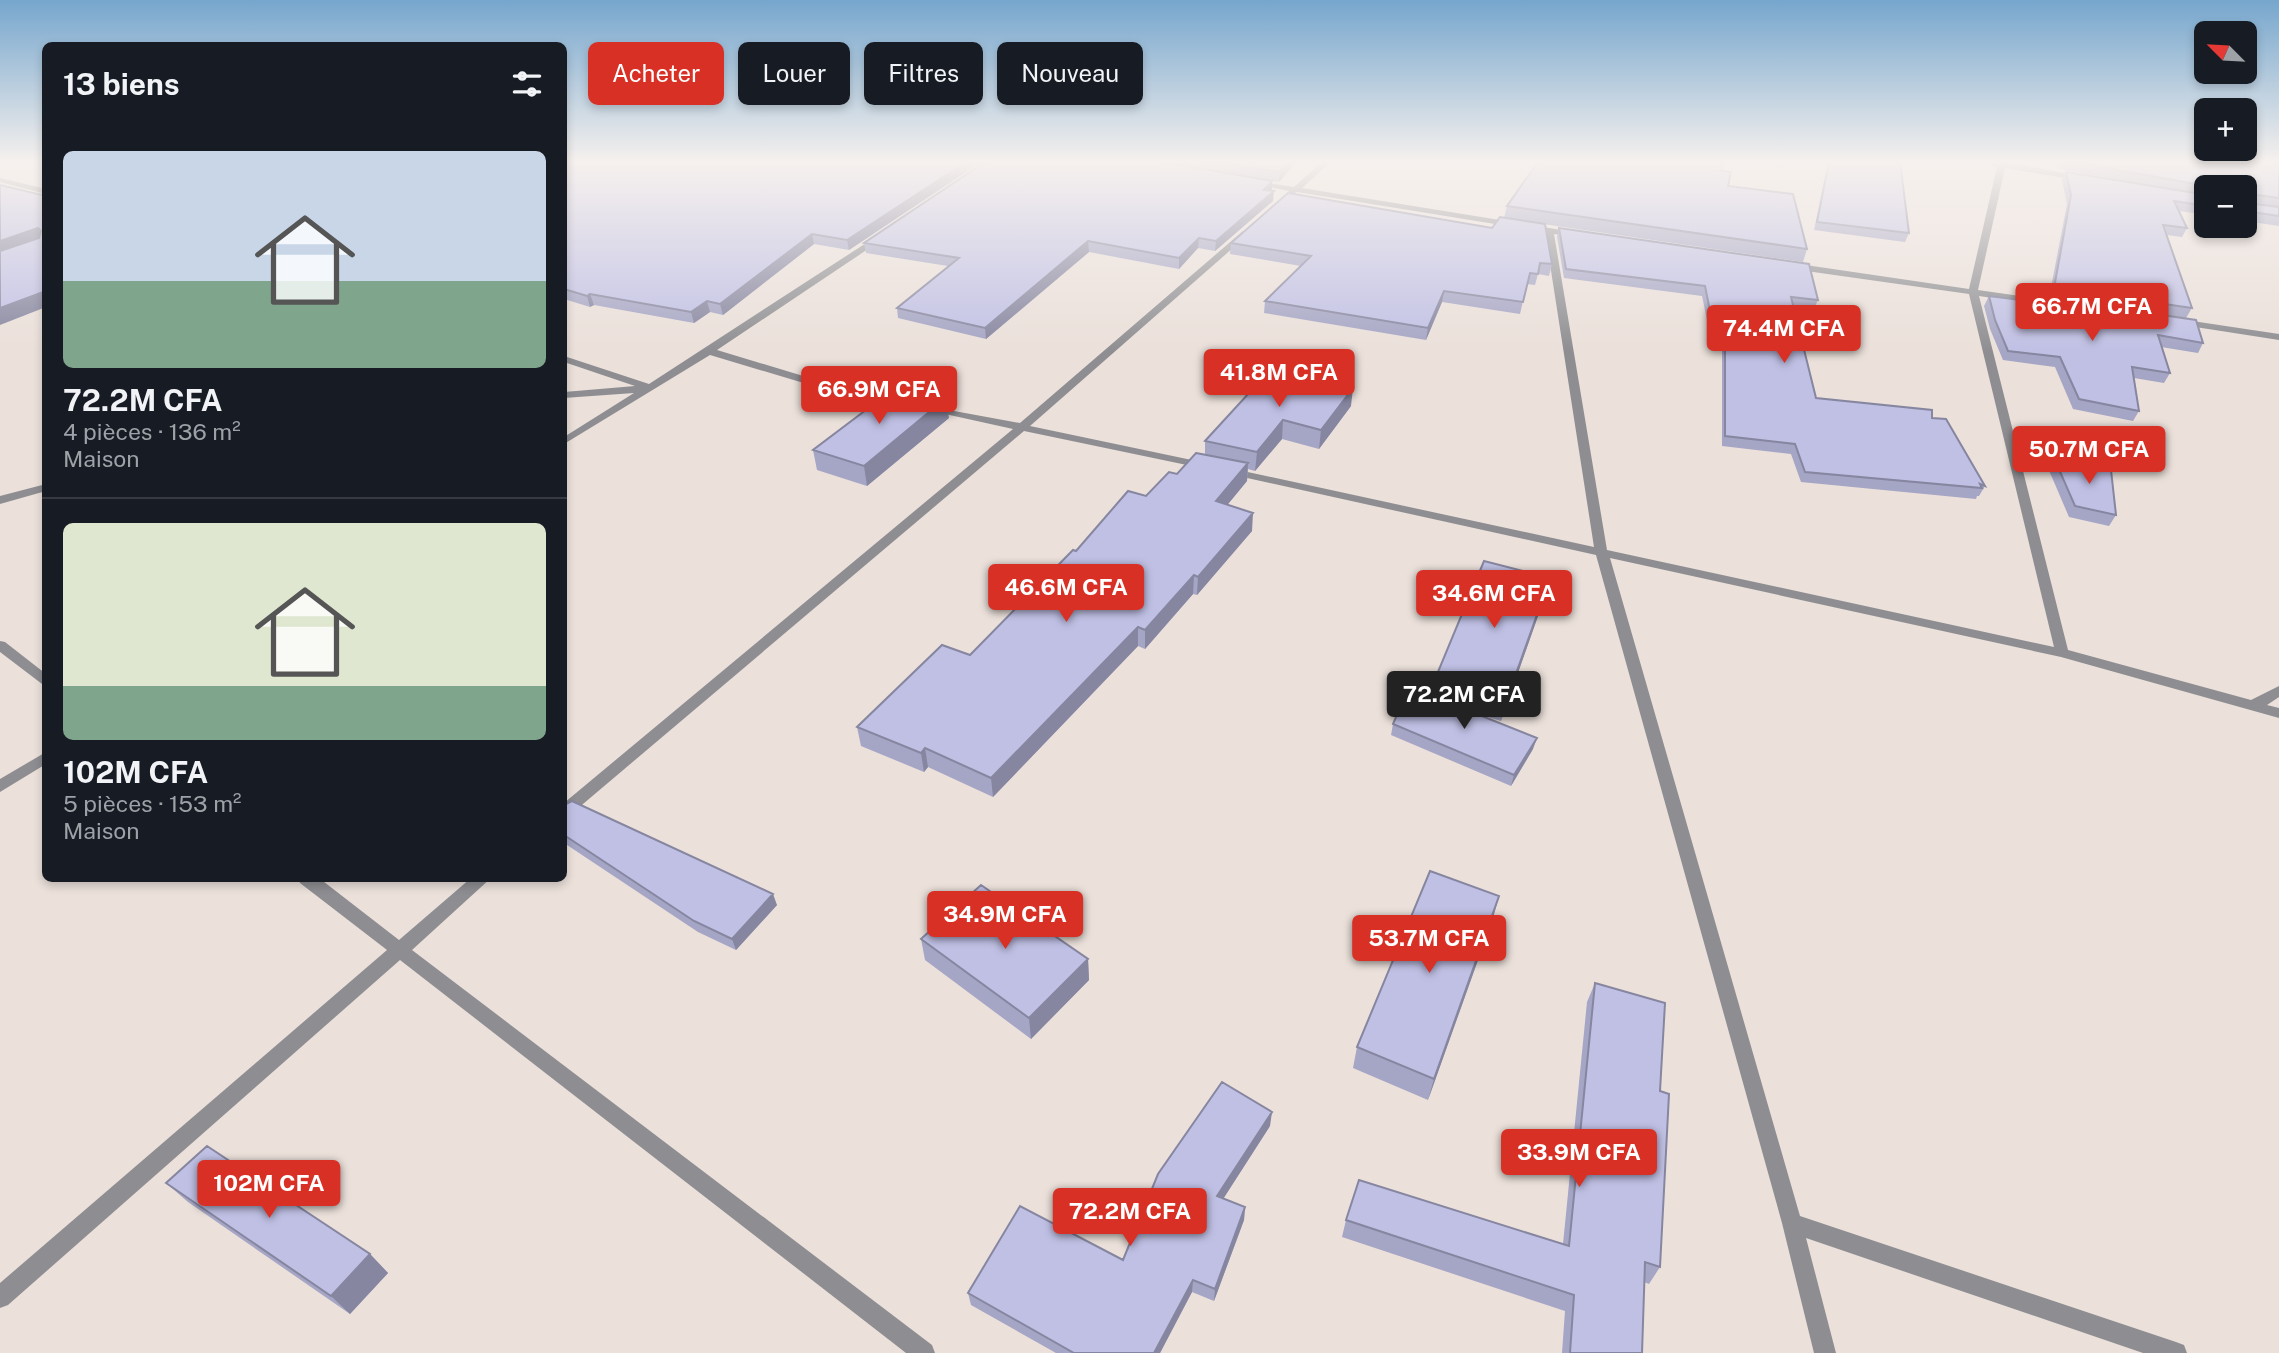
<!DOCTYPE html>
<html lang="fr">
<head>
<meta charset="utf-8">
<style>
  :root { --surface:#171b24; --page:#20242c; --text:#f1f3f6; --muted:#9ea1a6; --line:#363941; --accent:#d93025 }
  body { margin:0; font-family:"Public Sans",sans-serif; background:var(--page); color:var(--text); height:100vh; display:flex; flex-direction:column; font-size:26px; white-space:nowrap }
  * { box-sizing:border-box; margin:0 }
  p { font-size:23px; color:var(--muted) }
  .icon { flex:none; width:38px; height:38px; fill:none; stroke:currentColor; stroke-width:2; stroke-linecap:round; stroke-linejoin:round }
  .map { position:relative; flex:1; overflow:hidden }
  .sheet { position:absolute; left:42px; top:42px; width:525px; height:840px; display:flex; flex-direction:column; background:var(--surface); border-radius:10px; box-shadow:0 4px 10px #0003 }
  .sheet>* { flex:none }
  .banner { position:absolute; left:588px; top:42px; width:665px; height:63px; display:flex; gap:14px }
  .needle { width:46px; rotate:294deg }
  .tools { position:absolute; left:2194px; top:21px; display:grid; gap:14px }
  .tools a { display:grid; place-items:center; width:63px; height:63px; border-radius:10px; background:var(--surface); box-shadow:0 4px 10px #0003; font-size:35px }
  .price { position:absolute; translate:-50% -60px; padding:0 16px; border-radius:7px; background:var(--accent); color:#fff; font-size:23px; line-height:46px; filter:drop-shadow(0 2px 4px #0008) }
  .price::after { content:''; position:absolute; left:50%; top:42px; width:21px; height:16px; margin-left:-10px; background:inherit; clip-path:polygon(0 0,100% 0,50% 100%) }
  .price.current { background:#222; color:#fff }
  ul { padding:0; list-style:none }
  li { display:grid; align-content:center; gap:14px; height:371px; padding:0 21px }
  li+li { border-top:2px solid var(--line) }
  li span { display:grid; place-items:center; height:217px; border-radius:10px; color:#555 }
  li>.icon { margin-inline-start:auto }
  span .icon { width:126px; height:126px; fill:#fffc; stroke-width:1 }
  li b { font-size:30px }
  h2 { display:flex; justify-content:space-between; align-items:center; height:84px; padding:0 21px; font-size:30px }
  .pill { padding:0 24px; border-radius:10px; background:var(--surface); box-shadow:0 4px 10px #0003; font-size:24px; line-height:63px }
  .pill.current { background:var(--accent); color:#fff }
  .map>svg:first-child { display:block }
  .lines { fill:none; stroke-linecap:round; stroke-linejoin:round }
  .street { fill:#8e8e92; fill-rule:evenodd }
  .wall { fill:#a5a5c5 }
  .shaded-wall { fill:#8686a0 }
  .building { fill:#c0c0e5; stroke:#8686a0; stroke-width:2 }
</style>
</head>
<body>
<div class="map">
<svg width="2279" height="1353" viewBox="0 0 2279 1353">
  <rect width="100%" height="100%" fill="#ebe0da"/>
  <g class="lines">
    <path class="street" d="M1322 162H1331L1302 188 1580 233 1581 235 1577 238 1554 234 1607 550 2054 647 1969 294 1792 269 1788 266 1792 263 1969 289 1997 167 1978 162H2006L2084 177V181H2081L2005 168 1978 290 2069 303 2074 306 2069 309 1979 296 2068 650 2251 700 2279 686V697L2267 705 2279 708V718L2061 657 1610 558 1800 1216 2176 1342 2184 1345 2187 1353H2143L1806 1238 1836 1353H1814L1782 1223 1596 555 1229 474 1223 471 1229 468 1594 547 1545 232 1297 192 1290 196 1286 194 1289 191 1251 183 1255 181 1294 187Z
      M0 178 46 189V194L0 182Z
      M1243 231 1250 233 1030 426 1206 463 1210 464V468L1206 469 1024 431 570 815 564 817V803L1013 429 927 410V406L1020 423Z
      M880 234 884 237 883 239 717 350 823 382 905 399V403L817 387 710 355 564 444V437L634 393 564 398V392L635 386 564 362V356L649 384Z
      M2179 319 2279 334V340L2176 324V320Z
      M46 484V491L0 504V496Z
      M0 641 5 642 46 674V687L0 652Z
      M46 752V764L0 792V779Z
      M298 878H319L399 940 471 878H491L412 950 932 1345 935 1353H906L400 960 8 1305 0 1308V1283L387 950 300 883Z"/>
  </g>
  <path class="wall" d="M564 162H981L849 250 814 244 723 315 710 312 694 323 594 305 590 307 564 299Z
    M985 162H1296L1279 182 1248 177 1271 191 1273 201 1215 251 1198 248 1179 269 1089 252 986 339 898 318 897 308 948 266 866 253 864 243Z
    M1538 162H1725L1721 171 1728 186 1807 249 1803 262 1536 223 1552 264 1549 276 1538 274 1535 285 1527 284 1520 314 1442 302 1426 340 1264 313 1265 301 1301 266 1230 254 1231 243 1492 228 1504 218 1507 206Z
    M1828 162H1900L1909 233 1905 242 1814 230Z
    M2059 162H2279V226L2245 221V187H2207V215L2179 211 2187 228 2182 237 2167 235 2192 308 2186 318 2049 298 2067 204 2062 180 2066 172 2197 194 2060 169Z
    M1559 228 1818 300 1814 309 1794 307 1816 398 1932 418 1985 486 1979 496H1977L1976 499 1801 482 1791 454 1722 446V322L1707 320 1702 296 1564 278 1557 237Z
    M1989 296 2050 304 2052 299 2203 343 2198 353 2161 347 2170 373 2164 383 2134 378 2139 411 2133 421 2073 409 2055 367 2003 360 1990 329 1984 306Z
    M1273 367 1351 406 1319 449 1282 439 1255 471 1248 469 1247 481 1227 505 1252 531 1197 595 1193 594 1145 649 1138 646 993 797 928 767 924 772 861 746 857 727 970 655 1076 551 1146 496 1205 454V441Z
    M949 418 867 486 817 470 813 450Z
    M2054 458 2116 515 2109 526 2069 517 2048 468Z
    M1550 578 1544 599 1501 721 1478 714 1533 749 1511 786 1391 735 1393 724 1431 695 1435 679Z
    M564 805 777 905 736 950 698 932 564 843Z
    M1493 918 1428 1100 1353 1068 1357 1047Z
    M921 939 1088 959 1089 980 1031 1039 925 960Z
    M1595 983 1660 1091V1267L1649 1284 1644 1282 1642 1353H1562L1565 1311 1342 1237 1346 1220 1563 1244 1587 1002Z
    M1270 1126 1223 1199 1245 1207 1244 1220 1214 1301 1192 1292 1160 1353H1056L971 1305 968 1293 1123 1260Z
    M166 1183 370 1254 388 1273 350 1314 188 1202Z"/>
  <path class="shaded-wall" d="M966 162H981L849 250 847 240Z
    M1289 162H1296L1279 182 1280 172Z
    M1272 181V191L1264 190Z
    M1274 191 1273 201 1215 251 1216 241Z
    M38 228 45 241 0 256V241Z
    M812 234 814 244 723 315 720 304Z
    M1199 238 1198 248 1179 269V258Z
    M1088 241 1089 252 986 339 985 328Z
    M46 291V307L0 325V308Z
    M1444 291 1442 302 1426 340 1428 328Z
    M590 294 594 305 590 307 587 296Z
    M707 301 710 312 694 323 691 312Z
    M1353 388 1351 406 1319 449 1321 430Z
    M946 398 949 418 867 486 864 466Z
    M1283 420 1282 439 1255 471 1257 452Z
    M1248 463 1247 481 1215 520 1216 501Z
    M1253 513 1252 531 1197 595 1198 577Z
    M1194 575 1193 594 1145 649V630Z
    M1550 578 1544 599 1501 721 1507 699Z
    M1138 627V646L993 797 991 778Z
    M1537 738 1533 749 1511 786 1514 775Z
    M925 748 928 767 924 772 921 753Z
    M773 894 777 905 736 950 732 939Z
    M1499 896 1493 918 1428 1100 1434 1079Z
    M1088 959 1089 980 1031 1039 1029 1018Z
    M1272 1112 1270 1126 1216 1210 1217 1196Z
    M1245 1207 1244 1220 1214 1301 1215 1289Z
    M370 1254 388 1273 350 1314 331 1296Z
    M1193 1280 1192 1292 1160 1353H1154Z"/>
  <path class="building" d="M564 162H966L847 240 812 234 720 304 707 301 691 312 590 294 587 296 564 289Z
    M985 162H1164L1272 181 1264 190 1274 191 1216 241 1199 238 1179 258 1088 241 985 328 897 308 959 258 864 243Z
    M1219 162H1289L1280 172Z
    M1538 162H1723L1720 170 1731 172 1728 186 1793 194 1807 249 1507 206Z
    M1829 162H1900L1909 233 1817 222Z
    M2074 162H2279V198L2250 194 2247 196 2248 203 2279 207V216L2245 211V187H2212Z
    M2066 172 2207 195V206L2174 201 2187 228 2163 225 2192 308 2054 288 2071 195Z
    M0 185 46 196V291L0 308V251L39 238 41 231 38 228 0 241Z
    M1288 193 1492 228 1500 217 1545 224 1552 264 1540 263 1538 274 1530 273 1523 302 1444 291 1428 328 1265 301 1311 256 1231 243Z
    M1559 228 1809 264 1818 300 1791 297 1816 398 1932 410V418L1946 419 1985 486 1980 484 1982 488 1805 472 1795 444 1725 436V312L1710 311 1705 286 1566 269Z
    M1989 296 2051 304 2052 299 2196 320 2203 343 2158 335 2170 373 2132 367 2139 411 2079 399 2060 357 2008 351 1995 320Z
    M1273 367 1353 388 1321 430 1283 420 1257 452 1205 441Z
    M895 388 946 398 864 466 813 450Z
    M1196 453 1248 463 1216 501 1253 513 1198 577 1194 575 1145 630 1138 627 991 778 925 748 921 753 857 727 942 645 970 655 1073 550 1076 551 1128 491 1146 496 1169 472 1177 474Z
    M2054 458 2111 470 2116 515 2075 506Z
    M1484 561 1550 578 1507 699 1435 679Z
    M1409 687 1537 738 1514 775 1393 724Z
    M572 801 773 894 732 939 694 921 564 835V805Z
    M1430 871 1499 896 1434 1079 1357 1047Z
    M981 885 1088 959 1029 1018 921 939Z
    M1595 983 1665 1003 1660 1091 1669 1094 1660 1267 1645 1262 1642 1353H1570L1574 1295 1346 1220 1359 1180 1569 1246Z
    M1222 1082 1272 1112 1217 1196 1245 1207 1215 1289 1193 1280 1154 1353H1074L968 1293 1020 1206 1123 1260 1158 1174Z
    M207 1146 370 1254 331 1296 166 1183Z"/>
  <linearGradient id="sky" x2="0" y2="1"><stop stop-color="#76a6cd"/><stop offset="0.46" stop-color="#f6f1ee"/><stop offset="1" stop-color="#f6f1ee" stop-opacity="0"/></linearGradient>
  <rect width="2279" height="352" fill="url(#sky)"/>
</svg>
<div class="tools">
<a><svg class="needle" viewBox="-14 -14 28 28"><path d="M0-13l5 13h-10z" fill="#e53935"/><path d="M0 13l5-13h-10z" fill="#9ea1a6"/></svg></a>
<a>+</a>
<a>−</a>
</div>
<b class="price" style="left:2092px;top:343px">66.7M CFA</b>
<b class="price" style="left:1784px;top:365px">74.4M CFA</b>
<b class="price" style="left:1279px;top:409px">41.8M CFA</b>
<b class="price" style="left:879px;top:426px">66.9M CFA</b>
<b class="price" style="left:2089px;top:486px">50.7M CFA</b>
<b class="price" style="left:1066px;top:624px">46.6M CFA</b>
<b class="price" style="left:1494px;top:630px">34.6M CFA</b>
<b class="price current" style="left:1464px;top:731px">72.2M CFA</b>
<b class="price" style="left:1005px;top:951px">34.9M CFA</b>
<b class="price" style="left:1429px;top:975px">53.7M CFA</b>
<b class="price" style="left:1579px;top:1189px">33.9M CFA</b>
<b class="price" style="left:269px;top:1220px">102M CFA</b>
<b class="price" style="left:1130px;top:1248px">72.2M CFA</b>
<div class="banner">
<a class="pill current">Acheter</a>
<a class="pill">Louer</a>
<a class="pill">Filtres</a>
<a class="pill">Nouveau</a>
</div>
<section class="sheet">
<h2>13 biens<svg class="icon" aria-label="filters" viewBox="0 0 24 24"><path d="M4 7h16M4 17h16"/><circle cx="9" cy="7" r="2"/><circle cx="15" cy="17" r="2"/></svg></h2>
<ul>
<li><span style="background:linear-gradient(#c9d6e8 60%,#7fa58c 0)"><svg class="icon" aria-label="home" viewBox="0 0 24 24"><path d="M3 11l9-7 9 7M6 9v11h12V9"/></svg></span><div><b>72.2M CFA</b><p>4 pièces · 136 m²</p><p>Maison</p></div></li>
<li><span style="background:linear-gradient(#dfe7d0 75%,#7fa58c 0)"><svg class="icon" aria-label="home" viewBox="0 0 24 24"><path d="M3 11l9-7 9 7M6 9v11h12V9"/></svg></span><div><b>102M CFA</b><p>5 pièces · 153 m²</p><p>Maison</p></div></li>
</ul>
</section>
</div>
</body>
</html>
